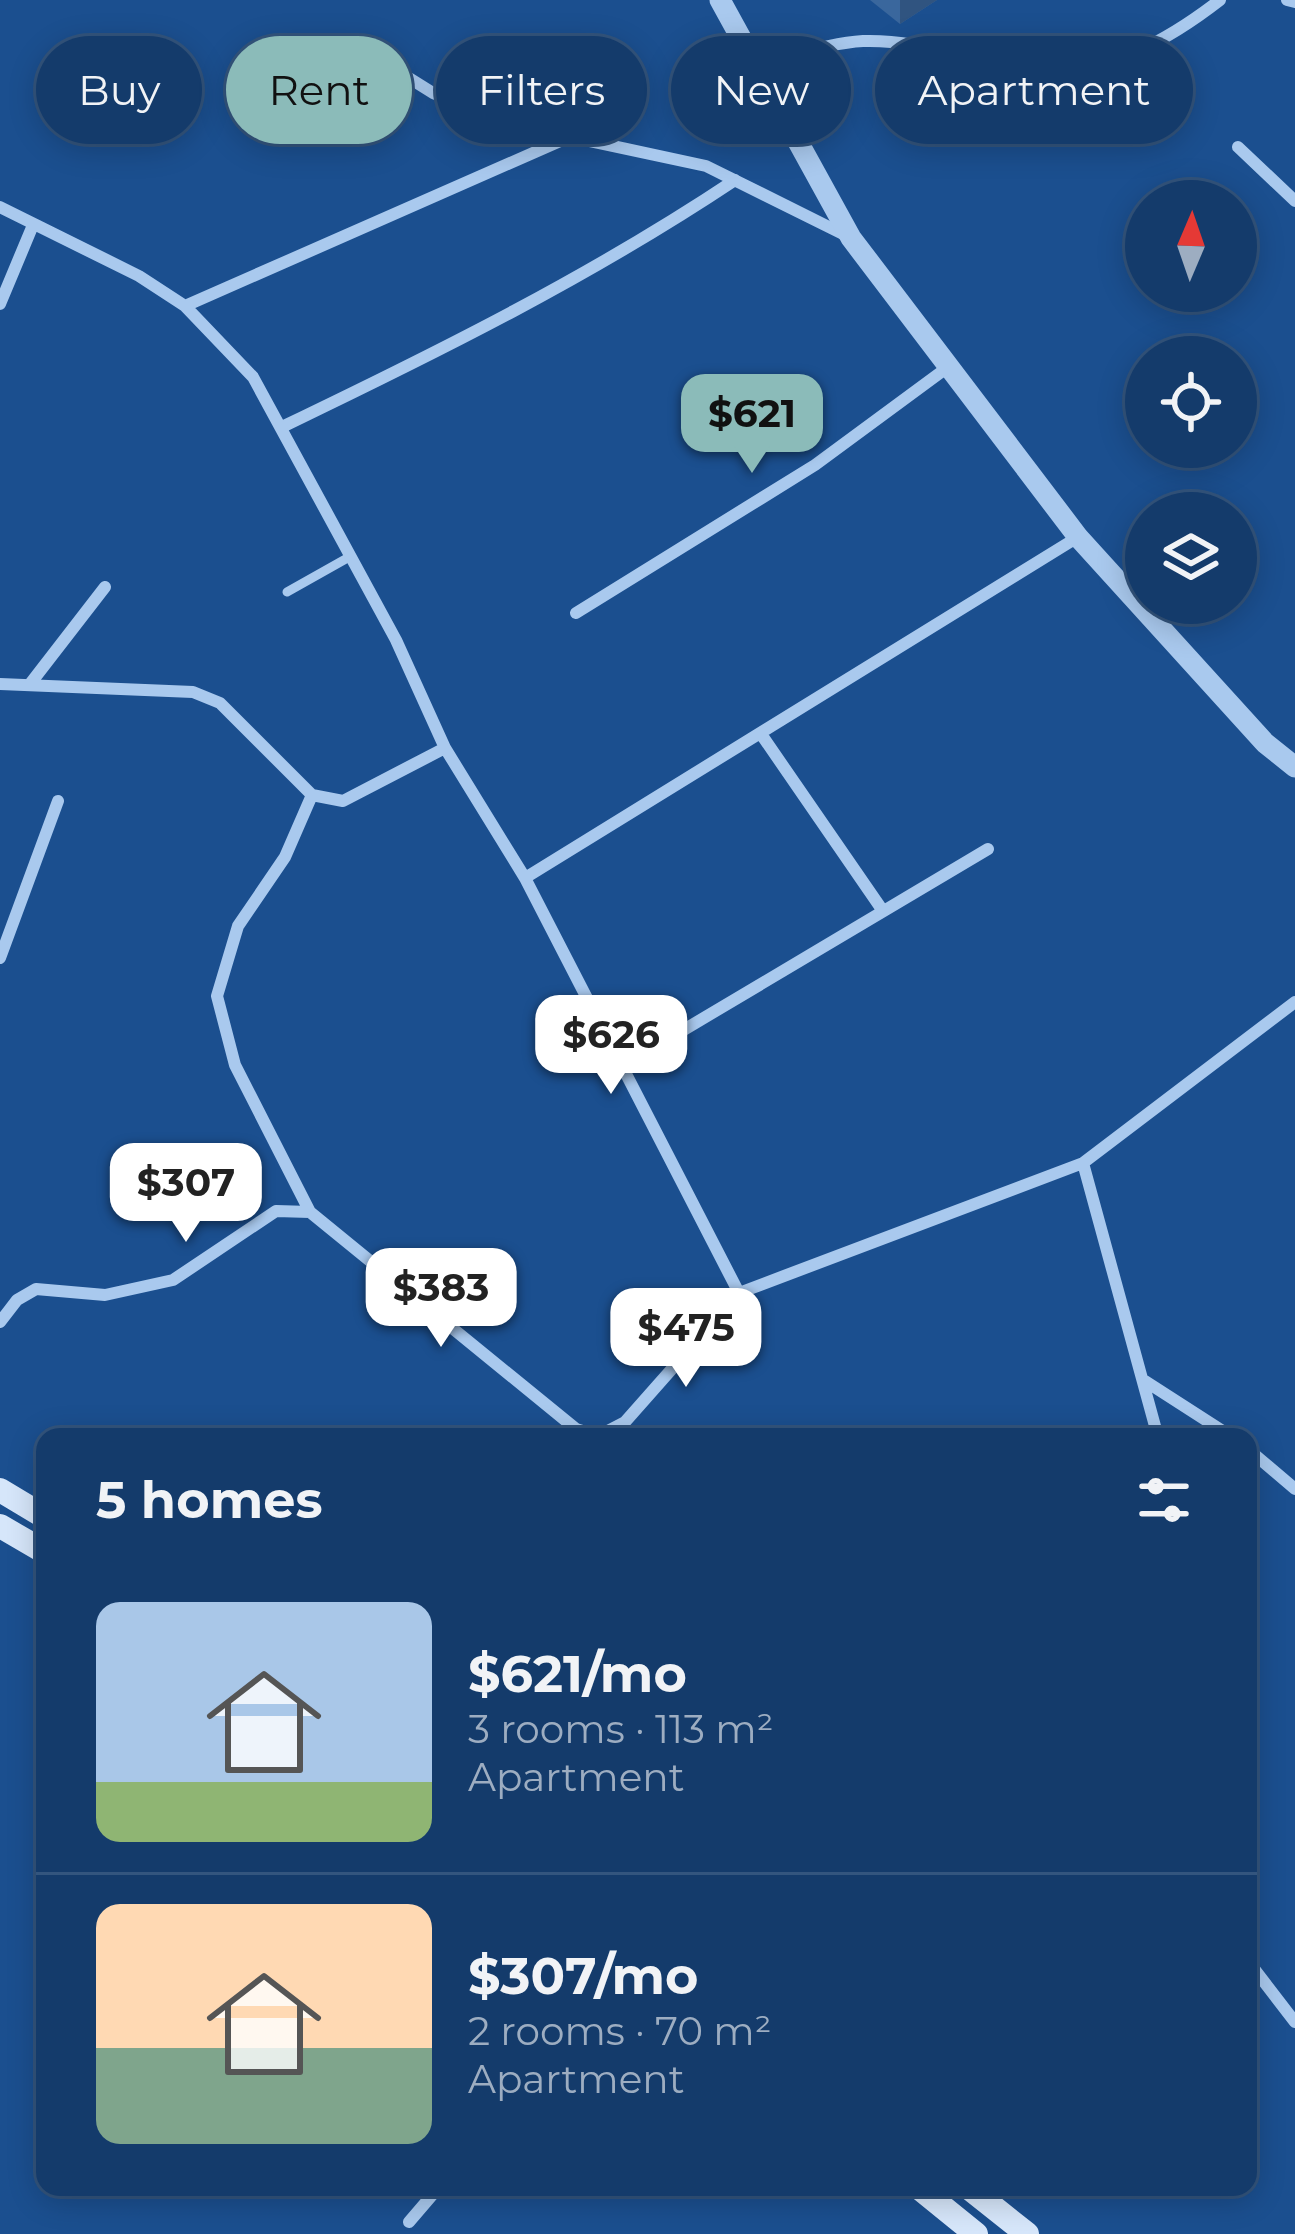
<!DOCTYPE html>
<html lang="en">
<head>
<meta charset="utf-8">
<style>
  :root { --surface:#143b6b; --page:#214673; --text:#f1f3f6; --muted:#9dadc1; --line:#33557e; --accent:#8bbbb9 }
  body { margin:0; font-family:Montserrat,sans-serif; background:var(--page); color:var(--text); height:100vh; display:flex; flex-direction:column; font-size:45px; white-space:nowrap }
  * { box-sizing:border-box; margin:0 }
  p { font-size:39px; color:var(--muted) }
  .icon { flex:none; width:66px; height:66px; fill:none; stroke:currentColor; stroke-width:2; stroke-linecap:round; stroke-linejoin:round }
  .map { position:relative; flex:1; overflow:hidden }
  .sheet { position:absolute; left:36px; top:1428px; width:1221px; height:768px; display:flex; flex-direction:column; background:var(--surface); border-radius:24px; box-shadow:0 6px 30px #0003,0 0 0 3px var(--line) }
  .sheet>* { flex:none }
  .banner { position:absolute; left:36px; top:36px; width:1224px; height:108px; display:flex; gap:24px }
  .needle { width:78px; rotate:2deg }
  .fabs { position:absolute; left:1125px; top:180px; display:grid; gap:24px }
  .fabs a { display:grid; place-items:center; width:132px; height:132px; border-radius:50%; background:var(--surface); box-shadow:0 6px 30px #0003,0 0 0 3px var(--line); font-size:60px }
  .price { position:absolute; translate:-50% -102px; padding:0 27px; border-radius:24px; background:#fff; color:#222; font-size:39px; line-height:78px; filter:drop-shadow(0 3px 6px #0008) }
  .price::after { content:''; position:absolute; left:50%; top:72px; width:36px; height:27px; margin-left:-18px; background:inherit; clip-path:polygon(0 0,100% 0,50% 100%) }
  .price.active { background:var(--accent); color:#111 }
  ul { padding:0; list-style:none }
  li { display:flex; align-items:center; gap:36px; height:300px; padding:0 60px }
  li+li { border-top:3px solid var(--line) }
  li span { display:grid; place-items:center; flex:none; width:336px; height:240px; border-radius:24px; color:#555 }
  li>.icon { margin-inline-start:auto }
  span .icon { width:144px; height:144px; fill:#fffc; stroke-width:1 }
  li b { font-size:51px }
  h2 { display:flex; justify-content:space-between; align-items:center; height:144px; padding:0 60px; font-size:51px }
  .pill { padding:0 42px; border-radius:54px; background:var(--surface); box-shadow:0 6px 30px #0003,0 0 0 3px var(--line); font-size:42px; line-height:108px }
  .pill.active { background:var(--accent); color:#111 }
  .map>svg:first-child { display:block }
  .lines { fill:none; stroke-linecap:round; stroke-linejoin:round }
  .service { stroke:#a9c9ee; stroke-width:9 }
  .minor { stroke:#a9c9ee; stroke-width:12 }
  .tertiary { stroke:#a9c9ee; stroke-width:21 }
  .secondary { stroke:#d6e6fa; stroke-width:24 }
  .wall { fill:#3a679d }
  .shaded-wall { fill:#305480 }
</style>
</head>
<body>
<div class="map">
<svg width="1295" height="2234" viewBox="0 0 1295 2234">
  <rect width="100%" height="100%" fill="#1b4f8f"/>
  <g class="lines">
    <path class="service" d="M287 592 351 556"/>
    <path class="minor" d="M1287 0 1295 2
      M755 64C790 57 828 43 863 41 925 39 984 65 1045 69 1110 74 1171 38 1220 0
      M393 68 433 93 501 122 706 166 849 237
      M1238 147 1295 201
      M0 207 139 276 185 306 253 377 396 640 445 748 525 878 739 1293
      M0 304 33 225
      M185 306 567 138
      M284 426C440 351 591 276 735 180
      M576 613 815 465 948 367
      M0 684 193 692 220 703 312 795 343 801 445 748
      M30 684 105 587
      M761 734 883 911
      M525 878 1078 537
      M0 958 58 801
      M623 1066 988 849
      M1083 1163 1158 1437
      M310 1212 235 1065 217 996 238 926 285 857 312 795
      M0 1322 17 1300 36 1289 105 1295 173 1280 276 1211 310 1212 576 1429 598 1436 625 1422 739 1293 1083 1163 1295 1002
      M1145 1381 1232 1437
      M1248 1449 1295 1489
      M1248 1961 1295 2022
      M409 2222 439 2187"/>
    <path class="tertiary" d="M720 0 851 238 1078 537 1265 743 1295 767"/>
    <path class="secondary" d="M0 1490 45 1517
      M0 1526 45 1552
      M918 2187 976 2234
      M968 2187 1027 2234"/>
  </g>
  <path class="wall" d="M870 0H937L900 24Z"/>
  <path class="shaded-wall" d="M900 0H937L900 24Z"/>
</svg>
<div class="fabs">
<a><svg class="needle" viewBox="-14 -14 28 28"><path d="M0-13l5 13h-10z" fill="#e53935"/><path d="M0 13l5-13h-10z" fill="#9dadc1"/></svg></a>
<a><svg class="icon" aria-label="locate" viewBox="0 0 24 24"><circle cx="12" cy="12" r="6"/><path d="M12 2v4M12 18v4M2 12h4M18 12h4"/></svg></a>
<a><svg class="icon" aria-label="layers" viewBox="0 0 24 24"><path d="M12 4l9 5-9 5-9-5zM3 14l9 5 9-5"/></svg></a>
</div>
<b class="price active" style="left:752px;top:476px">$621</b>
<b class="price" style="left:611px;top:1097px">$626</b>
<b class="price" style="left:186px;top:1245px">$307</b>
<b class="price" style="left:441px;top:1350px">$383</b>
<b class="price" style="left:686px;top:1390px">$475</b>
<div class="banner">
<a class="pill">Buy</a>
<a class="pill active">Rent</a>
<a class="pill">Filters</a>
<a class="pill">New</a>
<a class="pill">Apartment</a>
</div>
<section class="sheet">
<h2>5 homes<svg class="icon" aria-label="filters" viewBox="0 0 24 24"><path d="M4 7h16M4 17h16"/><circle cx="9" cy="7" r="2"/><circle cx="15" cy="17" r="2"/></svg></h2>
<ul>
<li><span style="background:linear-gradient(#a9c7e8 75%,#8fb573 0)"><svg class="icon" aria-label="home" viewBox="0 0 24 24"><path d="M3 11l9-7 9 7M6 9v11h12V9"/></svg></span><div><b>$621/mo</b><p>3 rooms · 113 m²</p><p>Apartment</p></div></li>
<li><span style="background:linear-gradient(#ffd9b3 60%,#7fa58c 0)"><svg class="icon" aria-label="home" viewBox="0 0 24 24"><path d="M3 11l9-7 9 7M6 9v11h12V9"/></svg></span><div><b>$307/mo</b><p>2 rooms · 70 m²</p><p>Apartment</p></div></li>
</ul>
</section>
</div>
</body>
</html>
